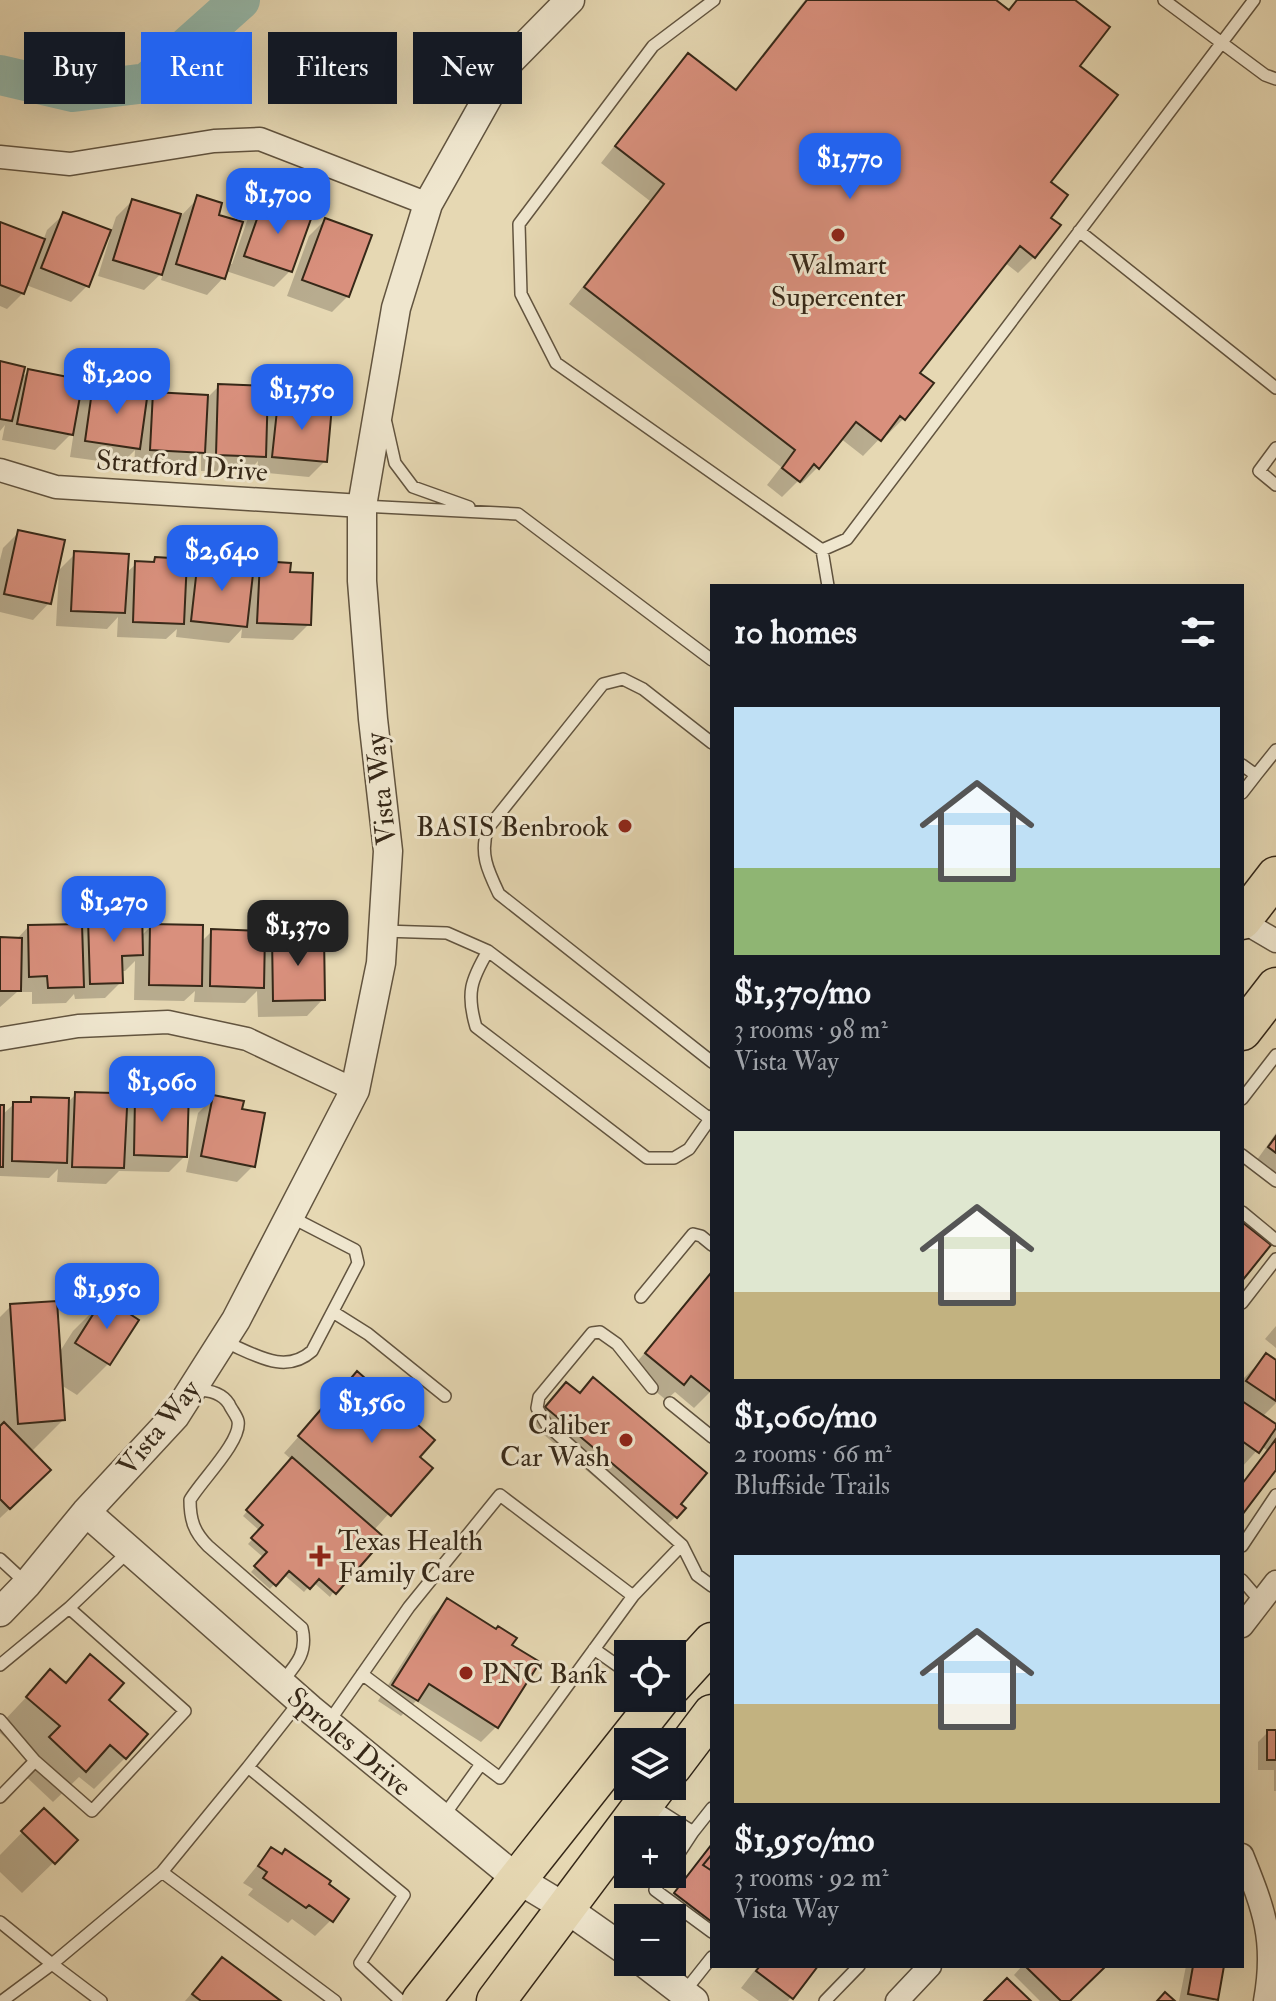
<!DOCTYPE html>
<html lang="en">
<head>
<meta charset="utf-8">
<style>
  :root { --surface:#171b24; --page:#20242c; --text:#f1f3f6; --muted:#9ea1a6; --accent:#2563eb }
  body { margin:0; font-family:"IM FELL Double Pica",serif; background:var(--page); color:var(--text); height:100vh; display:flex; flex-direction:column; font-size:30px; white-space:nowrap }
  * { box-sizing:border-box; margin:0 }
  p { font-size:26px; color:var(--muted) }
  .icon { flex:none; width:44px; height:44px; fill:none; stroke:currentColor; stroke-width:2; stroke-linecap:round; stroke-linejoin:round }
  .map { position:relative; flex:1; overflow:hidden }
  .drawer { position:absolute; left:710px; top:584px; width:534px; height:1384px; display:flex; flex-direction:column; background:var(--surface); border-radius:0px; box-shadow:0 8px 32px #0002 }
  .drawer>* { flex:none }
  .banner { position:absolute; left:24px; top:32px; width:566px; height:72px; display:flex; gap:16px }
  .buttons { position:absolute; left:614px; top:1640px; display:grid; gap:16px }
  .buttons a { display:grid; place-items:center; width:72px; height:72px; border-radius:0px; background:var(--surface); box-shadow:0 8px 32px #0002; font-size:40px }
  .price { position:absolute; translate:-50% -68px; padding:0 18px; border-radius:16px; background:var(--accent); color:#fff; font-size:26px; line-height:52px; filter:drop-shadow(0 2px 4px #0008) }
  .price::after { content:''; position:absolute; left:50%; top:48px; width:24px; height:18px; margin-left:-12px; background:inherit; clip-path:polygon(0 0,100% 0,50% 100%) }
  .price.active { background:#222; color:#fff }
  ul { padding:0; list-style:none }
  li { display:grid; align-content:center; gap:16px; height:424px; padding:0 24px }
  li span { display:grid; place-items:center; height:248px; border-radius:0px; color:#555 }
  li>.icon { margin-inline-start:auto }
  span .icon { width:144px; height:144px; fill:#fffc; stroke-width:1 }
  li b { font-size:34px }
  h2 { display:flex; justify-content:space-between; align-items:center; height:96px; padding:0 24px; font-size:34px }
  .tag { padding:0 28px; border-radius:0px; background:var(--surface); box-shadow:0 8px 32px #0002; font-size:28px; line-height:72px }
  .tag.active { background:var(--accent); color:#fff }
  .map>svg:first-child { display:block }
  .shadow { fill:#0003 }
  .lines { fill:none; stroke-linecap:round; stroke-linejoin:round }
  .river { stroke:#96baac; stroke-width:40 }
  .building { fill:#d9907d; stroke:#362818; stroke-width:2 }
  .service-casing { stroke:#62543f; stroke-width:14 }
  .minor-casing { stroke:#62543f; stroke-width:25 }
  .tertiary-casing { stroke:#62543f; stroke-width:31 }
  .trunk-casing { stroke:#362818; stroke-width:41 }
  .service { stroke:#efe6ce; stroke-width:11 }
  .minor { stroke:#efe6ce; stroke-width:22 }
  .tertiary { stroke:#efe6ce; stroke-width:28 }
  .trunk { stroke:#e6d8b3; stroke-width:38 }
  .poi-dot { fill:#8f2418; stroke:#efe6ce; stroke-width:3 }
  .labels { text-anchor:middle; stroke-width:6; stroke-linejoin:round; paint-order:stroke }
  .poi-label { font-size:28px; fill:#362818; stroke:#efe6ce; text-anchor:end }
  .street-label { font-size:28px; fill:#362818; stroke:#efe6ce }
</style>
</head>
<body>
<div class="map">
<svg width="1276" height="2001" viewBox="0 0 1276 2001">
  <rect width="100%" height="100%" fill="#e6d8b3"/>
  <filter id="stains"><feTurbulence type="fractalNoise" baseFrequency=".0025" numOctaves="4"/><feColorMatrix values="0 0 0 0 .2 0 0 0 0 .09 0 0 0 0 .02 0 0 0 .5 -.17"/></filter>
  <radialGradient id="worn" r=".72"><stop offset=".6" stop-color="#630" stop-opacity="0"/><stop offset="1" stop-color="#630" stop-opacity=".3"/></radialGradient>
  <path class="shadow" d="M805 0H993L1007 11 1016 0H1072L1078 66 1048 182V218L1034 257 1018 273 1004 262 918 373 903 419 887 435 885 433 863 456 840 438 817 468 802 483 798 481 782 497 767 485 781 467 569 304 650 201 601 163 672 72 688 56 734 91Z
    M198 198 216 216 228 263 232 264 248 218 264 201 309 217 290 271 274 287 226 271 223 278 207 295 161 280 164 271 144 290 98 276 110 237 107 236 87 286 71 302 26 285 23 293 7 309 0 306V224L43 241 47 230 64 214 111 232 116 217 132 201 181 216Z
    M325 220 348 296 332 312 287 296 309 236Z
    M0 363 19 380 29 371 77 403 94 386 144 403 153 394 208 397 219 386 265 416 279 403 325 461 309 477 257 472 258 461 248 472 201 471V454L187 468 134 466 135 450 121 464 70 457 74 431 55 450 2 440 5 425 0 431Z
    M19 532 49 603 33 620 0 612V560L3 548Z
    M75 554 125 574 136 564H150L155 559 184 576 199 561 251 573 260 564 309 624 293 640 241 638 242 629 229 643 176 637 177 629 166 639 117 637 118 617 107 629 56 626 59 570Z
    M108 911 141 936 151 926 201 942 212 931 262 948 273 938 323 999 307 1016 258 1017 257 991 245 1003 194 1002 195 991 184 1001 134 1000 135 961 125 971H120L121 982 105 998 75 999 74 994 66 1003 32 1004V992H17L0 1007V939L16 940 28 927 80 930 89 921H99Z
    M116 1089 125 1110 136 1099H153L162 1091 185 1156 169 1172 119 1171 106 1184 57 1182 58 1169 49 1178 0 1176V1107L2 1115 14 1104H27L32 1099 67 1103 76 1094 111 1095Z
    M214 1097 239 1110 253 1166 237 1182 186 1172 198 1113Z
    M1276 1133V1180L1254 1164Z
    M710 1277 712 1390 694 1408 675 1392 666 1400 630 1370Z
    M104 1300 136 1321 108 1364 77 1395 61 1385 63 1420 31 1452 17 1502 0 1518V1317L11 1306 59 1353 73 1331Z
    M1276 1326V1348L1265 1339Z
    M1266 1356 1276 1362V1403L1262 1417 1276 1426V1467L1242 1512V1486L1268 1451 1261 1446 1242 1467V1380Z
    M357 1374 417 1457 430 1468 374 1530 330 1597 313 1582 304 1592 283 1574 270 1589 251 1572 264 1558 248 1544 260 1531 243 1516 292 1460 284 1453 308 1426 337 1415 327 1407Z
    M593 1380 678 1504 676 1516 660 1532 531 1424 550 1401 578 1395Z
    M448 1600 509 1646 497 1726 481 1742 416 1701 401 1716 378 1701 432 1616Z
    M90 1657 125 1758 94 1789 79 1777 53 1802 19 1770 30 1759 0 1733V1725L50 1672 63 1684Z
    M1268 1732H1276V1791H1274V1770H1258V1742Z
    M44 1810 54 1862 22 1893 0 1872V1855Z
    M712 1846V1923L708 1926 671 1898Z
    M271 1849 331 1920 315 1936 292 1919 288 1923 248 1895 253 1889 243 1883Z
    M222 1959 278 2001H185Z
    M758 1966H816L788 2001H759L741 1988Z
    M1022 1966H1103L1068 2001H1040L1014 1975Z
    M1186 1966H1222L1214 2001H1179Z"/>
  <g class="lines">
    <path class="river" d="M0 75 73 92 147 83 240 0"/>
  </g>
  <path class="building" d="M807 0H996L1009 10 1017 0H1075L1110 27 1080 66 1118 95 1051 182 1068 195 1051 218 1061 225 1035 258 1020 246 920 373 934 383 905 420 900 416 881 441 856 422 819 469 814 464 800 482 782 468 795 450 584 287 664 184 615 146 688 53 736 90Z
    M197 195 222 203 219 215 243 222 225 279 176 264Z
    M132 199 181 214 162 275 113 260Z
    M264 199 312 216 292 272 244 256Z
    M63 212 111 230 89 287 41 268Z
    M325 218 372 235 349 297 302 280Z
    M0 222 45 239 24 294 0 285Z
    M0 361 25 367 12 421 0 419Z
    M28 369 83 380 73 435 17 424Z
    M93 384 148 391 140 449 85 441Z
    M218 384 268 386 266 457 216 455Z
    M153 392 208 395 205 453 150 450Z
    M278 401 332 406 327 462 272 457Z
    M18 530 65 540 51 604 4 594Z
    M74 551 129 554 125 613 71 611Z
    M155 557 187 559 184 624 133 622 135 561 154 562Z
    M198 559 254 565 247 627 191 621Z
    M260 561 291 563 290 572 313 573 311 625 257 623Z
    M108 909H142L143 955 122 956 123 983 90 984 88 919H108Z
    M82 924 84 987 48 988 47 976 29 977 28 925Z
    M150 924 203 925 202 986 149 985Z
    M211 929 265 931 264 988 210 986Z
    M324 935 325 1000 273 1001 272 936Z
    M0 937 22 938 21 991H0Z
    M115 1087 128 1088 124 1168 72 1167 75 1092 115 1093Z
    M161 1089 189 1090 187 1157 134 1155 135 1097 161 1098Z
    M213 1095 244 1101 242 1109 265 1113 255 1167 201 1156Z
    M31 1097 69 1098 67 1163 12 1161 13 1102H31Z
    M0 1105H4L3 1167H0Z
    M1276 1136V1153L1268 1147Z
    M1242 1222 1271 1245 1242 1281Z
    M710 1274 712 1276V1393L691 1376 684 1385 645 1353Z
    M104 1297 139 1320 110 1365 75 1343Z
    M57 1301 65 1420 18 1424 10 1304Z
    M1266 1353 1276 1360V1401L1246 1381Z
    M357 1371 435 1440 420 1457 433 1468 391 1516 298 1436 323 1407 334 1417 351 1398 341 1390Z
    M593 1377 707 1473 681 1504 686 1508 677 1518 545 1407 566 1382 580 1393Z
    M1242 1401 1276 1424V1428L1259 1453 1242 1441Z
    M4 1422 51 1470 10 1509 0 1499V1426Z
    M1276 1439V1470L1242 1515V1484Z
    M292 1457 385 1538 336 1594 319 1579 310 1589 289 1571 276 1586 254 1566 267 1552 251 1538 263 1525 246 1510Z
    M447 1598 496 1629 498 1626 517 1638 512 1645 540 1662 498 1728 429 1684 418 1701 392 1685Z
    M90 1654 124 1683 109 1700 148 1734 126 1759 110 1745 86 1772 49 1737 60 1726 26 1697 50 1669 66 1683Z
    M1267 1730H1276V1760H1267Z
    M44 1808 78 1840 55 1864 21 1831Z
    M712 1844V1922L674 1893Z
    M271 1847 282 1854 285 1849 331 1881 329 1884 349 1899 333 1922 309 1905 306 1908 263 1878 267 1872 258 1866Z
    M712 1854V1871L703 1865Z
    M222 1957 281 2001H201L192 1994Z
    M760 1966H818L793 1999 756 1971Z
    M1025 1966H1106L1070 2001H1061Z
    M1193 1966H1224L1218 2000 1188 1994Z
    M1007 1978 1031 2001H984Z
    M1165 1992 1175 2001H1157Z"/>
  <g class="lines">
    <defs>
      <path id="service" d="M714 0 653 46 519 224 521 294 556 363 822 550 847 539 1254 0
        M1164 0 1265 75 1276 79
        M1079 231 1276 388
        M386 423 395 463 413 487 469 507
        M1276 448 1259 471 1276 485
        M362 506 518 514 712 660
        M822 550 828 586
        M712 743 643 689 623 679 603 684 488 828C479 853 488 871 499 894L712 1062
        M1242 765 1256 775 1276 750
        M1242 793 1256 775
        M383 931 447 933 488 951C471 980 466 993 476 1027L647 1158H674L689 1149 712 1116
        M488 951 710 1119
        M1242 1099 1276 1055
        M1242 1155 1276 1181
        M1242 1212 1276 1240
        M641 1297 693 1234 701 1236 712 1245
        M1242 1303 1276 1259
        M333 1312 368 1334 445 1396
        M223 1341C253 1353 284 1376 312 1351L358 1263 355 1250 291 1217
        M652 1388 617 1344 600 1332 592 1333 539 1397 537 1408 547 1425 682 1545 697 1575 712 1586
        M196 1390C209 1390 222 1393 229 1404 231 1409 237 1416 238 1421 242 1441 200 1482 190 1500 190 1520 194 1532 208 1546L302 1628C308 1653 296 1665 281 1683
        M670 1403 712 1437
        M1242 1546 1276 1495
        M0 1559 26 1583
        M1242 1580 1261 1602
        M633 1596 682 1545
        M594 1649 628 1673
        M0 1665 69 1608 128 1552
        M300 1701 248 1767 404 1895 360 1963 401 2001
        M0 1720 35 1761
        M328 1723 409 1607 500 1495 633 1596 500 1778 362 1674
        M248 1767 162 1872 335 2001
        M0 1797 35 1761 92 1811 185 1711 69 1608
        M649 1804 693 1832 672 1864
        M443 1817 481 1764
        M693 1832 712 1808
        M665 1874 655 1890 712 1932
        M0 1922 52 1964 162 1872
        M685 1991 712 1957
        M2 2001 52 1964 101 2001
        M825 2001 859 1966"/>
      <path id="minor" d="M0 157 70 164 214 141 260 139 428 204
        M0 470 56 487 362 506
        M1242 921 1276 941
        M0 1039 78 1026 168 1022 247 1039 355 1090
        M1242 1626 1276 1582
        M1242 1855C1264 1910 1276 1940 1265 2001
        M897 2001 930 1966"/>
      <path id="tertiary" d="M86 1512 310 1709 516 1878 564 1907 628 1952
        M0 1612 27 1584 86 1512 175 1416 236 1320 355 1090 381 963 388 851 373 719 362 581V506L396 308 428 204 506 65 570 0
        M643 1962 694 2001"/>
      <path id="trunk" d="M1242 920 1276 876
        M1242 1031 1276 987
        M672 1686 712 1642
        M672 1767 712 1714
        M421 2001 661 1698
        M496 2001 657 1786"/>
    </defs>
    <use href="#service" class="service-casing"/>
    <use href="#minor" class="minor-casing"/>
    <use href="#tertiary" class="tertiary-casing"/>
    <use href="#trunk" class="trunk-casing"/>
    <use href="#service" class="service"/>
    <use href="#minor" class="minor"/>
    <use href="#tertiary" class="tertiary"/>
    <use href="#trunk" class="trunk"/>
  </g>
  <g class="poi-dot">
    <circle cx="838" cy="235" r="8"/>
    <circle cx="625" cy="826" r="8"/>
    <circle cx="626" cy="1440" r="8"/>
    <path d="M316 1544h8v8h8v8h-8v8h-8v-8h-8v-8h8z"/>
    <circle cx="466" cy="1673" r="8"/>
  </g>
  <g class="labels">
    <g class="poi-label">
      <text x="838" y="274" text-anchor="middle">Walmart<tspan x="838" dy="32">Supercenter</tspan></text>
      <text x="609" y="836">BASIS Benbrook</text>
      <text x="610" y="1434">Caliber<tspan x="610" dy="32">Car Wash</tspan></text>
      <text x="338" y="1550" text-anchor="start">Texas Health<tspan x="338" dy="32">Family Care</tspan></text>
      <text x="482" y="1683" text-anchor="start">PNC Bank</text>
    </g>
    <g class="street-label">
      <text transform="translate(182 465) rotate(4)" y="10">Stratford Drive</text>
      <text transform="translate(380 789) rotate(-96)" y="10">Vista Way</text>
      <text transform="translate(158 1427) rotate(-51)" y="10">Vista Way</text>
      <text transform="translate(350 1741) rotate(40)" y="10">Sproles Drive</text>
    </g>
  </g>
  <rect width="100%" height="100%" filter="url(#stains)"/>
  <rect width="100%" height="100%" fill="url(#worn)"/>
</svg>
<div class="buttons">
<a><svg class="icon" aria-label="locate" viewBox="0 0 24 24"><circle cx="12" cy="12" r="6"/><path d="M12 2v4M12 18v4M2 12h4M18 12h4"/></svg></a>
<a><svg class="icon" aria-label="layers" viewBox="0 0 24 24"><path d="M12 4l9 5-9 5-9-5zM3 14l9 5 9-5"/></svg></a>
<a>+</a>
<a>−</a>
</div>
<b class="price" style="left:850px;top:201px">$1,770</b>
<b class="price" style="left:278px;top:236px">$1,700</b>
<b class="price" style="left:117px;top:416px">$1,200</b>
<b class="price" style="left:302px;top:432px">$1,750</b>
<b class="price" style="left:222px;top:593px">$2,640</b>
<b class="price" style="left:114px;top:944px">$1,270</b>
<b class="price active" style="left:298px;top:968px">$1,370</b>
<b class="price" style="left:162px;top:1124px">$1,060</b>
<b class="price" style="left:107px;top:1331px">$1,950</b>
<b class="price" style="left:372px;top:1445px">$1,560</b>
<div class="banner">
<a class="tag">Buy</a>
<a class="tag active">Rent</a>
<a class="tag">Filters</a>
<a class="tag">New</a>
</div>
<section class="drawer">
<h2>10 homes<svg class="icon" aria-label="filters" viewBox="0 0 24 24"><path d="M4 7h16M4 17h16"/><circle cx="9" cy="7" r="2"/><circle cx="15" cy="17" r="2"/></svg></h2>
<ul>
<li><span style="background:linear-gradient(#bfe0f5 65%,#8fb573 0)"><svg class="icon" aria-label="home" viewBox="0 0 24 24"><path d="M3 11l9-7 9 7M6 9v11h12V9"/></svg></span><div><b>$1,370/mo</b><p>3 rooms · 98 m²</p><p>Vista Way</p></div></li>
<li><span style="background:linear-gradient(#dfe7d0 65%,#c2b280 0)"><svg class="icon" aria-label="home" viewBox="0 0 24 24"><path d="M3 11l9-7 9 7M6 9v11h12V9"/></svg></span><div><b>$1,060/mo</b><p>2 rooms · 66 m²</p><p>Bluffside Trails</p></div></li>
<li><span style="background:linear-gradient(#bfe0f5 60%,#c2b280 0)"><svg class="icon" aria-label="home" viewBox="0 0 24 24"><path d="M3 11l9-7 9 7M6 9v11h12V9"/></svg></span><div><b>$1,950/mo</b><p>3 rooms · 92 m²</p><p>Vista Way</p></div></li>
</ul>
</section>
</div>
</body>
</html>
